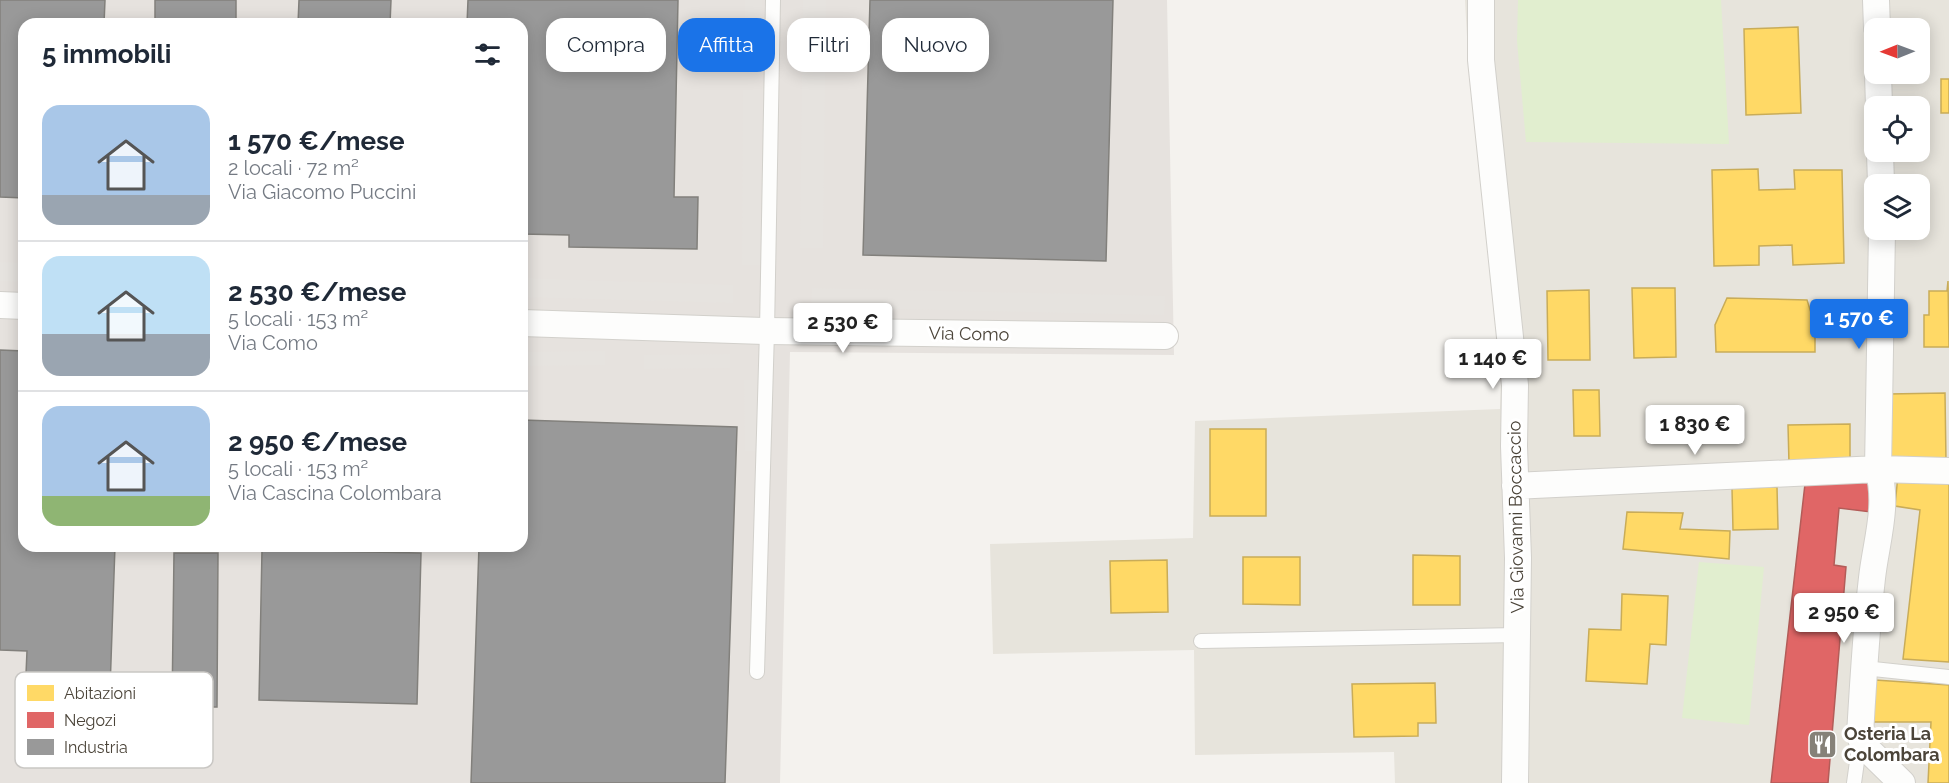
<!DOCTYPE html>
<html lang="it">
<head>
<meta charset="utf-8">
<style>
  :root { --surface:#fff; --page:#f2f2f3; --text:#1f2937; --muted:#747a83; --line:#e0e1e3; --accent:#1a73e8 }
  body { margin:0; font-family:Raleway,sans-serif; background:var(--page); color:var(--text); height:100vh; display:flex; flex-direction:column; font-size:22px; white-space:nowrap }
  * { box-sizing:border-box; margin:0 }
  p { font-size:20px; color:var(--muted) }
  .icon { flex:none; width:33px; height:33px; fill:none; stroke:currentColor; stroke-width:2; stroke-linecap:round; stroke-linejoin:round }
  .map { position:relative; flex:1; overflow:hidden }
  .details { position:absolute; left:18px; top:18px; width:510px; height:534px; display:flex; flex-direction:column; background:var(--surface); border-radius:18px; box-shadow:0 3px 15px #0003 }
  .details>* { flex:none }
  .guide { position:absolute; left:546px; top:18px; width:570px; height:54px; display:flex; gap:12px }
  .needle { width:39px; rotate:269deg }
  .buttons { position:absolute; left:1864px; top:18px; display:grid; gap:12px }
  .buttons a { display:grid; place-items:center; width:66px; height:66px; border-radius:12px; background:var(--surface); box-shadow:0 3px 15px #0003; font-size:30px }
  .price { position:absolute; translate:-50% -51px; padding:0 14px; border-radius:6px; background:#fff; color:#222; font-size:20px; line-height:39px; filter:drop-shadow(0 2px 3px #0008) }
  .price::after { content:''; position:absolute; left:50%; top:36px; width:18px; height:14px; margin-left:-9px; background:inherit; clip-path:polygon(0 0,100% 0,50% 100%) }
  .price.on { background:var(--accent); color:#fff }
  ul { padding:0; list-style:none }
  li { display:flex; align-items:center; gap:18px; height:150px; padding:0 24px }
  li+li { border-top:2px solid var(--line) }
  li span { display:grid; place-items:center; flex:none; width:168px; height:120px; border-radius:18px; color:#555 }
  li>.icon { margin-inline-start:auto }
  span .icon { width:72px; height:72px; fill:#fffc; stroke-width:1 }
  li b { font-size:26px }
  h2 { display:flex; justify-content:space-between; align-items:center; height:72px; padding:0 24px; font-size:26px }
  .tag { padding:0 21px; border-radius:18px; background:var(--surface); box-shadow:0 3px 15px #0003; font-size:21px; line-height:54px }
  .tag.on { background:var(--accent); color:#fff }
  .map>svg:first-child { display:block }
  .residential { fill:#e7e4dc; fill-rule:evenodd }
  .industrial { fill:#e6e2de; fill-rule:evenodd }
  .green { fill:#e1eecf }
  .parking { fill:#e6e3df }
  .homes { fill:#ffd966; stroke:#c9ac58; stroke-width:1.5 }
  .shops { fill:#e06666; stroke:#b35c58; stroke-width:1.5 }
  .industry { fill:#999; stroke:#82807c; stroke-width:1.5 }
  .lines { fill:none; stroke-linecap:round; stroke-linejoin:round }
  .service-casing { stroke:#d2d0cb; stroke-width:16 }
  .minor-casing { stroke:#d2d0cb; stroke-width:28 }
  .service { stroke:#fdfdfc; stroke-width:14 }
  .minor { stroke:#fdfdfc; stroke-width:26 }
  .labels { text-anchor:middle; stroke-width:6; stroke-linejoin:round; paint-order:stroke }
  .street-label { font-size:18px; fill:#4b4439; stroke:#fff }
  .poi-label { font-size:18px; font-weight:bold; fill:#4b4439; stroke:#fff; text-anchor:start }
  .key { fill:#fff; stroke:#c9c7c4; stroke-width:1.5 }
  .key-label { font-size:16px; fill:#4b4439 }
</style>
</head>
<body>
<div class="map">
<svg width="1949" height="783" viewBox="0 0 1949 783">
  <rect width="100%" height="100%" fill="#f4f2ee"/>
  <path class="residential" d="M1465 0H1949V783H1395L1394 752 1195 755 1194 650 993 654 990 544 1193 538 1195 421 1500 409 1501 379 1498 335 1467 37ZM1875 28H1920V74H1875ZM1875 106H1920V152H1875ZM1875 184H1920V230H1875Z"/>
  <path class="industrial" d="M0 0H1167L1174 355 790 352 780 783H0ZM24 24H522V546H24Z"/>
  <path class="green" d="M1518 0H1721L1729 144 1526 142 1517 41Z
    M1699 562 1764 567 1749 725 1682 718Z"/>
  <path class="parking" d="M745 0H762V37H745Z
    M803 0H826L823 248H800Z
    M743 90H760V265H742Z
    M0 262 24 263V282L0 281Z
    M522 278 733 285V303L522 297Z
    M812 288 1165 296 1164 315 811 307Z
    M605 351V365L522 366V352Z
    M730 354V368L644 369V355Z
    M744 380H761L762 451H745Z"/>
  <path class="homes" d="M1798 27 1801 113 1746 115 1744 29Z
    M1941 79H1949V113H1941Z
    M1758 169 1759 190 1795 189 1794 170H1842L1844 263 1793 265 1792 245 1759 246V265L1714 266 1712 170Z
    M1948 281 1949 347H1924V315H1929V291H1947Z
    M1632 288H1675L1676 357 1634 358Z
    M1589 290 1590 360H1548L1547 291Z
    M1727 298 1807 300 1815 325V352H1716L1715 325Z
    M1573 390H1599L1600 436H1574Z
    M1945 393 1946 462 1891 463 1889 394Z
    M1850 424V463L1789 464 1788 425Z
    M1210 429H1266V516H1210Z
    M1898 475 1949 478V662L1903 659 1920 510 1895 506Z
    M1777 487 1778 529 1733 530 1732 488Z
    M1627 512 1683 513 1680 529 1730 531 1729 559 1623 549Z
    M1413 555 1460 556V605H1413Z
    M1243 557H1300V605L1243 604Z
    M1167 560 1168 612 1111 613 1110 561Z
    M1622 594 1668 596 1666 645 1650 644 1647 684 1586 681 1589 629 1621 630Z
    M1875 680 1949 685V783H1928L1931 722H1872Z
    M1435 683 1436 723H1418V736L1354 737 1352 684Z"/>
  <path class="shops" d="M1872 482 1871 512 1839 508 1834 565 1846 567 1828 783H1771L1805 484Z"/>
  <path class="industry" d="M0 0H105L104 24H24V198L0 197Z
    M155 0H236V24H155Z
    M299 0H391L390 24H298Z
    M468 0H678L674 197H698L697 249 569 247V235L522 234V24H467Z
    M870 0H1113L1106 261 863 255Z
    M0 350 24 351V546H115L108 747 23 743 27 651 0 650Z
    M522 420 737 427 725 783H471L479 546H522Z
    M262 550 421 553 417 704 259 700Z
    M174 553H218L217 707H172Z"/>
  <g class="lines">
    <defs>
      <path id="service" d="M1201 641 1517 635
        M1864 668 1949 677
        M757 672 767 331 773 0
        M1854 783 1860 740"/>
      <path id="minor" d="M1481 0V60L1515 385 1514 446 1518 558 1515 783
        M1876 0 1877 28
        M1878 74 1879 106
        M1880 152 1881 184
        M1882 230 1878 469C1889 505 1876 542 1872 578 1866 630 1863 683 1860 735L1863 745 1902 783
        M0 305 24 306
        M522 323 767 331 1165 336
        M1515 486 1878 469 1949 471"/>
    </defs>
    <use href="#service" class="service-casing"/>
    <use href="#minor" class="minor-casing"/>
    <use href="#service" class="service"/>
    <use href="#minor" class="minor"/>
  </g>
  <defs>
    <symbol id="restaurant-square" viewBox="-11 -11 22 22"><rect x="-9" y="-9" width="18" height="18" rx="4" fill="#868178" stroke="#fff"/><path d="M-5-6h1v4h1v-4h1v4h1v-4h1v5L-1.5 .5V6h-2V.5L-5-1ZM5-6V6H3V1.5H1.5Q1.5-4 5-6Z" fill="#fff"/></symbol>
  </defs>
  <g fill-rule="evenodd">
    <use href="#restaurant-square" x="1806" y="728" width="33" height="33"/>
  </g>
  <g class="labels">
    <g class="street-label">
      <text transform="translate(969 334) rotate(1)" y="6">Via Como</text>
      <text transform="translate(1516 517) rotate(-91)" y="6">Via Giovanni Boccaccio</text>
    </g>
    <g class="poi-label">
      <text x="1844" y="740">Osteria La<tspan x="1844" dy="21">Colombara</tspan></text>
    </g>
  </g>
  <rect x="15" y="672" width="198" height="96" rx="9" class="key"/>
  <rect x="27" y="685" width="27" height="16" fill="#ffd966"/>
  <rect x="27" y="712" width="27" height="16" fill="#e06666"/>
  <rect x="27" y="739" width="27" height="16" fill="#999"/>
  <g class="key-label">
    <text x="64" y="699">Abitazioni</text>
    <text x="64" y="726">Negozi</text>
    <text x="64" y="753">Industria</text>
  </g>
</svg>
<div class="buttons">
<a><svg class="needle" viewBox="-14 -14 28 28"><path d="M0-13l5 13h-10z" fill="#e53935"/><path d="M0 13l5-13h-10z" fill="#747a83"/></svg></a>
<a><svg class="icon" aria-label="locate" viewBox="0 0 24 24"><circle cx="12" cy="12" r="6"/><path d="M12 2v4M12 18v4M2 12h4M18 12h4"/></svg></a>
<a><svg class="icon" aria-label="layers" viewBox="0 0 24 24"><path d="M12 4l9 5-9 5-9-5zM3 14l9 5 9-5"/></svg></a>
</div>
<b class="price on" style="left:1859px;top:350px">1 570 €</b>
<b class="price" style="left:843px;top:354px">2 530 €</b>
<b class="price" style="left:1493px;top:390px">1 140 €</b>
<b class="price" style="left:1695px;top:456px">1 830 €</b>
<b class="price" style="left:1844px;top:644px">2 950 €</b>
<div class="guide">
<a class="tag">Compra</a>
<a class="tag on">Affitta</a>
<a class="tag">Filtri</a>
<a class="tag">Nuovo</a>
</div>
<section class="details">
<h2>5 immobili<svg class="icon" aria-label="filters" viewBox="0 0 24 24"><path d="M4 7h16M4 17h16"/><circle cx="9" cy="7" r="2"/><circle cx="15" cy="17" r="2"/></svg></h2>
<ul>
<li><span style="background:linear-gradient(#a9c7e8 75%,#9aa5b1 0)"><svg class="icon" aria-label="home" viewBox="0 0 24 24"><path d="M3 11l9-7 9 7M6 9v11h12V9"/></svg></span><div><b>1 570 €/mese</b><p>2 locali · 72 m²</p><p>Via Giacomo Puccini</p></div></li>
<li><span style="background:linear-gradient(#bfe0f5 65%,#9aa5b1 0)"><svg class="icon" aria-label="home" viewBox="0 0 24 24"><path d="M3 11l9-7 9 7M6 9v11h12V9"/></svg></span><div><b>2 530 €/mese</b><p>5 locali · 153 m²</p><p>Via Como</p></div></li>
<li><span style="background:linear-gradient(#a9c7e8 75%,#8fb573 0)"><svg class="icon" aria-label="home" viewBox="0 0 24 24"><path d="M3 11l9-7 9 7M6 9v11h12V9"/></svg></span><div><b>2 950 €/mese</b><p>5 locali · 153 m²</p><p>Via Cascina Colombara</p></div></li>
</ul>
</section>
</div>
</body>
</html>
